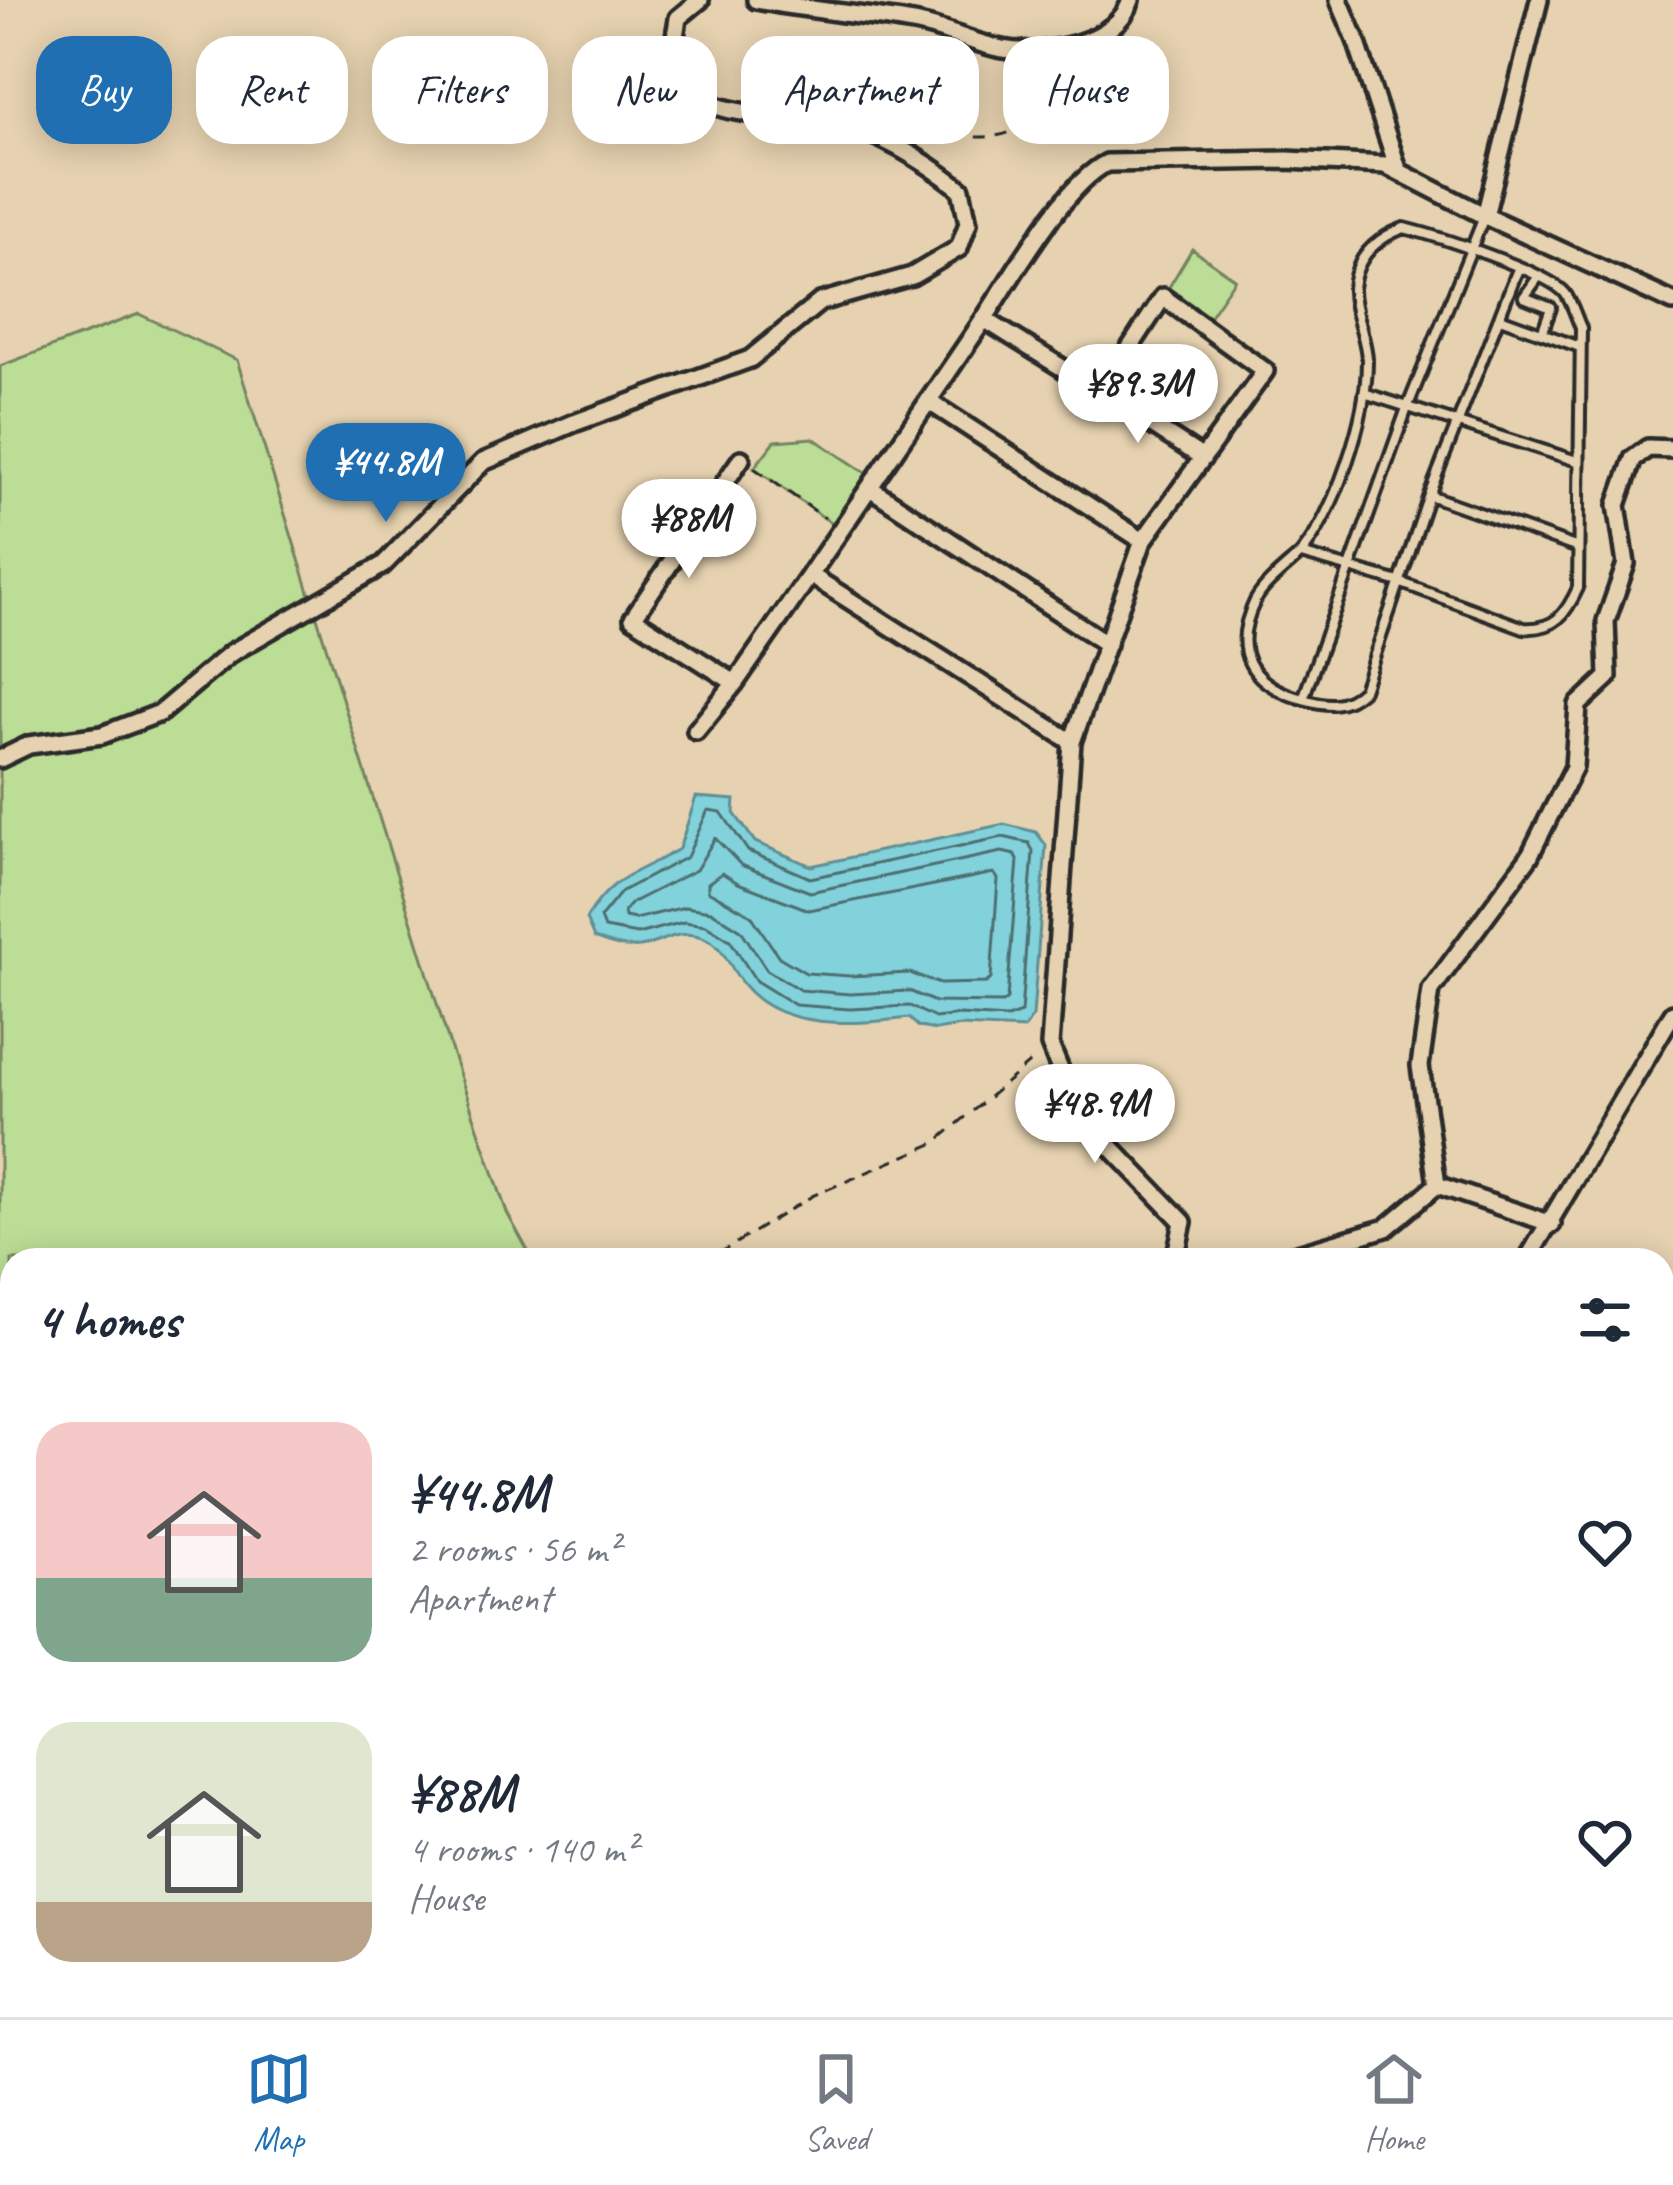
<!DOCTYPE html>
<html lang="en">
<head>
<meta charset="utf-8">
<style>
  :root { --surface:#fff; --page:#f6f6f7; --text:#1f2937; --muted:#747a83; --line:#e0e1e3; --accent:#1f6fb2 }
  body { margin:0; font-family:Caveat,sans-serif; background:var(--page); color:var(--text); height:100vh; display:flex; flex-direction:column; font-size:45px; white-space:nowrap }
  * { box-sizing:border-box; margin:0 }
  p { font-size:39px; color:var(--muted) }
  .icon { flex:none; width:66px; height:66px; fill:none; stroke:currentColor; stroke-width:2; stroke-linecap:round; stroke-linejoin:round }
  .map { position:relative; flex:1; overflow:hidden }
  .panel { position:absolute; left:0px; top:1248px; width:1674px; height:771px; display:flex; flex-direction:column; background:var(--surface); border-radius:36px 36px 0 0; box-shadow:0 6px 30px #0003 }
  .panel>* { flex:none }
  .hud { position:absolute; left:36px; top:36px; width:1602px; height:108px; display:flex; gap:24px }
  .price { position:absolute; translate:-50% -102px; padding:0 27px; border-radius:42px; background:#fff; color:#222; font-size:39px; line-height:78px; filter:drop-shadow(0 3px 6px #0008) }
  .price::after { content:''; position:absolute; left:50%; top:72px; width:36px; height:27px; margin-left:-18px; background:inherit; clip-path:polygon(0 0,100% 0,50% 100%) }
  .price.active { background:var(--accent); color:#fff }
  ul { padding:0; list-style:none }
  li { display:flex; align-items:center; gap:36px; height:300px; padding:0 36px }
  li span { display:grid; place-items:center; flex:none; width:336px; height:240px; border-radius:36px; color:#555 }
  li>.icon { margin-inline-start:auto }
  span .icon { width:144px; height:144px; fill:#fffc; stroke-width:1 }
  li b { font-size:51px }
  h2 { display:flex; justify-content:space-between; align-items:center; height:144px; padding:0 36px; font-size:51px }
  .tag { padding:0 42px; border-radius:36px; background:var(--surface); box-shadow:0 6px 30px #0003; font-size:42px; line-height:108px }
  .tag.active { background:var(--accent); color:#fff }
  .menu { display:flex; justify-content:space-around; align-items:center; height:168px; border-top:3px solid var(--line); background:var(--surface); font-size:33px; color:var(--muted) }
  .menu a { display:grid; justify-items:center; gap:6px }
  .menu .active { color:var(--accent) }
  .map>svg:first-child { display:block }
  .green { fill:#bcdd96; stroke:#748460; stroke-width:3 }
  .water { fill:#82d2db; stroke:#5f8f95; stroke-width:3 }
  .lines { fill:none; stroke-linecap:round; stroke-linejoin:round }
  .shore { stroke:#4e6e71; stroke-width:3 }
  .lane-casing { stroke:#2b2b2b; stroke-width:16 }
  .street-casing { stroke:#2b2b2b; stroke-width:24 }
  .path { stroke:#2b2b2b; stroke-width:3; stroke-dasharray:12 9; stroke-linecap:butt }
  .lane { stroke:#e6d2b0; stroke-width:8 }
  .street { stroke:#e6d2b0; stroke-width:15 }
</style>
</head>
<body>
<div class="map">
<svg width="1673" height="2017" viewBox="0 0 1673 2017">
  <rect width="100%" height="100%" fill="#e6d2b0"/>
  <filter id="ink" filterUnits="userSpaceOnUse"><feTurbulence type="fractalNoise" baseFrequency=".00833" numOctaves="2"/><feDisplacementMap in="SourceGraphic" scale="24" xChannelSelector="R" yChannelSelector="G"/><feConvolveMatrix kernelMatrix="1 2 1 2 8 2 1 2 1" color-interpolation-filters="sRGB"/></filter>
  <g filter="url(#ink)">
    <path class="green" d="M1192 249 1235 279 1203 326 1163 297Z
      M139 314 237 360 452 1052 507 1213 533 1260H12V1355L0 1353V366Z
      M813 438 875 479 841 530 754 468 775 441Z
      M1673 1889V2017H300L298 2007H1662V1898Z"/>
    <path class="water" d="M696 797 735 800 734 813 755 842 811 866 1004 824 1036 832 1046 845 1033 1016 1024 1029 960 1026 936 1030 919 1027 909 1018C856 1024 781 1032 743 984 729 967 725 946 702 937 679 928 662 943 640 947 624 949 609 944 594 938L586 919C613 874 636 874 679 849Z"/>
    <g class="lines">
      <path class="shore" d="M708 810 721 812 748 851 810 878 1003 837 1029 843 1033 851 1021 1013 1007 1018 960 1015 935 1018 910 1006 850 1009 795 1005 756 981 730 940 706 925 684 922 637 934 604 928 600 918 622 891 687 857Z
        M715 838 741 865 810 892 1002 852 1015 855 1018 860 1007 999 1002 1003 935 1002 909 991 850 994 800 990 767 970 741 930 711 911 685 907 635 919 625 917 624 911 631 903 696 870Z
        M722 873 738 883 809 910 994 873 998 879 991 979 986 983 940 984 910 973 850 976 806 973 779 957 751 915 708 891V883Z"/>
      <defs>
        <path id="lane" d="M1404 228C1434 235 1548 272 1565 293 1572 302 1576 317 1581 328L1578 588C1566 614 1555 630 1524 628L1399 582 1301 554C1336 510 1367 418 1367 361 1367 337 1352 311 1353 288 1356 256 1377 238 1404 228Z
          M1539 276 1524 297 1551 308 1542 333
          M1500 318 1580 347
          M1364 393 1577 461
          M1429 495 1578 548
          M1301 554C1287 567 1264 584 1255 601 1230 652 1251 685 1303 699 1327 706 1344 708 1363 690L1429 495 1518 269
          M1303 699 1407 408 1484 217"/>
        <path id="street" d="M756 0C808 10 861 14 913 23 943 28 972 43 1002 49 1044 57 1117 44 1131 0
          M1339 0 1356 40 1398 169
          M1485 216 1539 0
          M1163 297 1265 371 1143 541 1072 742 810 575 984 319 1101 392Z
          M984 319C1012 277 1065 183 1107 163L1287 160 1386 165 1485 216 1673 302
          M1101 392 1203 458
          M928 401 1143 541
          M870 488 1107 644
          M735 683 633 618 741 459
          M696 731 735 683 810 575
          M1072 742 1050 1045 1070 1094 1110 1146 1183 1222 1177 1250 1182 1260
          M0 759 29 745 102 735 160 713 231 653 383 565 483 462 574 423 750 359 820 302 912 276 959 248 968 223 961 189C925 161 884 135 839 123 793 110 702 127 676 73 669 58 676 34 678 18L700 0
          M1437 1185 1420 1066 1431 990 1529 857 1574 767 1578 705 1608 677 1606 621 1626 564 1617 505 1633 459 1648 448 1673 449
          M1277 1260 1386 1228 1437 1185 1552 1224
          M1527 1260 1673 1013
          M1501 2007 1508 2017"/>
      </defs>
      <use href="#lane" class="lane-casing"/>
      <use href="#street" class="street-casing"/>
      <path class="path" d="M893 123C940 129 999 156 1036 114 1051 98 1061 78 1077 62
        M754 468 825 518
        M718 1254 812 1196 935 1143 1035 1058
        M0 1456 12 1465
        M493 2007 497 2017
        M870 2007 893 2017
        M1446 2007 1456 2017
        M533 2017 540 2007
        M1414 2017 1418 2007"/>
      <use href="#lane" class="lane"/>
      <use href="#street" class="street"/>
    </g>
  </g>
</svg>
<b class="price" style="left:1138px;top:446px">¥89.3M</b>
<b class="price active" style="left:386px;top:525px">¥44.8M</b>
<b class="price" style="left:689px;top:581px">¥88M</b>
<b class="price" style="left:1095px;top:1166px">¥48.9M</b>
<div class="hud">
<a class="tag active">Buy</a>
<a class="tag">Rent</a>
<a class="tag">Filters</a>
<a class="tag">New</a>
<a class="tag">Apartment</a>
<a class="tag">House</a>
</div>
<section class="panel">
<h2>4 homes<svg class="icon" aria-label="filters" viewBox="0 0 24 24"><path d="M4 7h16M4 17h16"/><circle cx="9" cy="7" r="2"/><circle cx="15" cy="17" r="2"/></svg></h2>
<ul>
<li><span style="background:linear-gradient(#f6c9c9 65%,#7fa58c 0)"><svg class="icon" aria-label="home" viewBox="0 0 24 24"><path d="M3 11l9-7 9 7M6 9v11h12V9"/></svg></span><div><b>¥44.8M</b><p>2 rooms · 56 m²</p><p>Apartment</p></div><svg class="icon" aria-label="heart" viewBox="0 0 24 24"><path d="M12 20l-8-8c-3-5 5-10 8-4 3-6 11-1 8 4z"/></svg></li>
<li><span style="background:linear-gradient(#dfe7d0 75%,#b9a48a 0)"><svg class="icon" aria-label="home" viewBox="0 0 24 24"><path d="M3 11l9-7 9 7M6 9v11h12V9"/></svg></span><div><b>¥88M</b><p>4 rooms · 140 m²</p><p>House</p></div><svg class="icon" aria-label="heart" viewBox="0 0 24 24"><path d="M12 20l-8-8c-3-5 5-10 8-4 3-6 11-1 8 4z"/></svg></li>
</ul>
</section>
</div>
<nav class="menu">
<a class="active"><svg class="icon" aria-label="map" viewBox="0 0 24 24"><path d="M3 6l6-2 6 2 6-2v14l-6 2-6-2-6 2zM9 4v14M15 6v14"/></svg>Map</a>
<a><svg class="icon" aria-label="saved" viewBox="0 0 24 24"><path d="M7 4h10v16l-5-4-5 4z"/></svg>Saved</a>
<a><svg class="icon" aria-label="home" viewBox="0 0 24 24"><path d="M3 11l9-7 9 7M6 9v11h12V9"/></svg>Home</a>
</nav>
</body>
</html>
